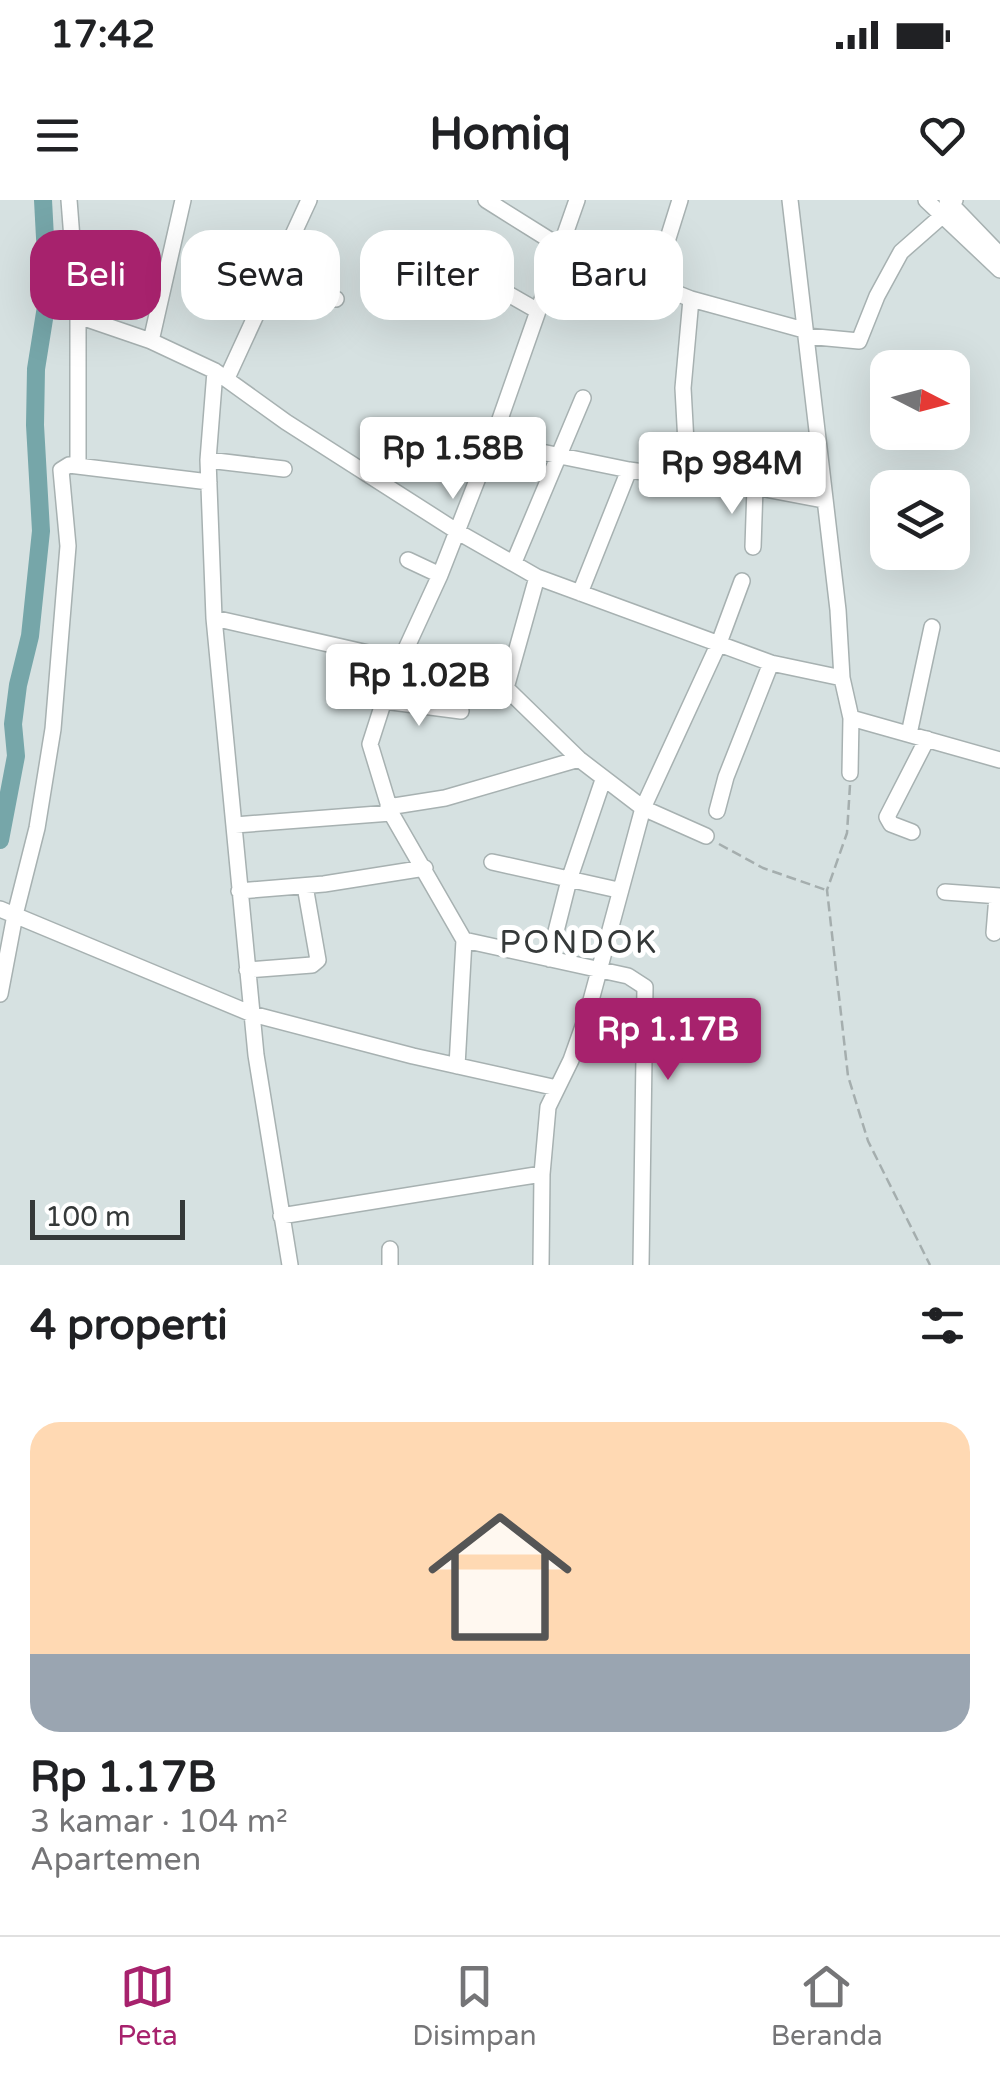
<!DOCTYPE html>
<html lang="id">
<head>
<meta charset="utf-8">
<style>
  :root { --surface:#fff; --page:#f2f2f2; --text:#202124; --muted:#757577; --line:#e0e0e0; --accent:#a7226d }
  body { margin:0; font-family:"Varela Round",sans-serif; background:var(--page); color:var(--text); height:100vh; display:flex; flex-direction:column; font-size:38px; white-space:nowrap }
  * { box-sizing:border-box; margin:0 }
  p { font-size:32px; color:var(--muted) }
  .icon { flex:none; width:55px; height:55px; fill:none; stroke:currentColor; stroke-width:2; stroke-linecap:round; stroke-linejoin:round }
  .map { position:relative; height:1065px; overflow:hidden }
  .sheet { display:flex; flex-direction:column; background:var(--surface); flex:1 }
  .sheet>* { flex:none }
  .hud { position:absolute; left:30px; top:30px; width:940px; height:90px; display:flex; gap:20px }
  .needle { width:65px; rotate:96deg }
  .tools { position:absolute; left:870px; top:150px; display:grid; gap:20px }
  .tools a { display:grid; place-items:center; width:100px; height:100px; border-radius:20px; background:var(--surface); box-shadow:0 10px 40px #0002; font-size:50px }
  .scale { position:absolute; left:30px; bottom:25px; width:155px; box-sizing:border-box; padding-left:10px; border:5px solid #353939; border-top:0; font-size:28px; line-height:35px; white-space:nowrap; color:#353939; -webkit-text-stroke:8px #fff; paint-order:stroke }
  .price { position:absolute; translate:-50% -85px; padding:0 22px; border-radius:10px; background:#fff; color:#222; font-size:32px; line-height:65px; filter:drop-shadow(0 2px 5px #0008) }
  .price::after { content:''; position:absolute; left:50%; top:60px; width:30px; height:22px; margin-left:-15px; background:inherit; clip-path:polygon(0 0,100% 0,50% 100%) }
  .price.current { background:var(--accent); color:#fff }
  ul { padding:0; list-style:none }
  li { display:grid; align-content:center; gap:20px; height:530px; padding:0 30px }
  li+li { border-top:2px solid var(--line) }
  li span { display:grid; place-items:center; height:310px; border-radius:30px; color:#555 }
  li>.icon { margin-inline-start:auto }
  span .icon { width:180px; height:180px; fill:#fffc; stroke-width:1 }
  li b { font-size:42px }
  h2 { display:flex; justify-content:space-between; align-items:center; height:120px; padding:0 30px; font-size:42px }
  .tag { padding:0 35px; border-radius:30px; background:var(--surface); box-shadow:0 10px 40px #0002; font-size:35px; line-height:90px }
  .tag.current { background:var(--accent); color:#fff }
  .status { display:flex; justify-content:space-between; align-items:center; height:70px; padding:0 50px; background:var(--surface); direction:ltr }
  .status svg { height:28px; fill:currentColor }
  header { display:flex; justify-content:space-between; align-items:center; height:130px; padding:0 30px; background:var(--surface); font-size:45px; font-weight:700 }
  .tabs { display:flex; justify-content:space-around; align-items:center; height:140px; border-top:2px solid var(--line); background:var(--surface); font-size:28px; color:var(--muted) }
  .tabs a { display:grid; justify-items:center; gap:5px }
  .tabs .current { color:var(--accent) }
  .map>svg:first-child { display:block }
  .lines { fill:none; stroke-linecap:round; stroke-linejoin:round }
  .river { stroke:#76a6a9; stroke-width:18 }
  .minor-casing { stroke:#a7b1b1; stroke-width:18 }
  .path { stroke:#a5aeae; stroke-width:2.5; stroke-dasharray:10 5; stroke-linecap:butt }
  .minor { stroke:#fff; stroke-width:15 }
  .labels { text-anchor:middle; stroke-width:10; stroke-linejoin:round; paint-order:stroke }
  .quarter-label { font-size:32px; letter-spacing:2.5px; fill:#353939; stroke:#fff }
</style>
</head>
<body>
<div class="status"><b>17:42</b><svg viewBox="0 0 49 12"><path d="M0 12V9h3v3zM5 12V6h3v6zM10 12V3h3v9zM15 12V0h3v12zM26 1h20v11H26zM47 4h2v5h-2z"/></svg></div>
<header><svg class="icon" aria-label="menu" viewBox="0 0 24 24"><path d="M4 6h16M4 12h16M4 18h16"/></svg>Homiq<svg class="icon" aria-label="heart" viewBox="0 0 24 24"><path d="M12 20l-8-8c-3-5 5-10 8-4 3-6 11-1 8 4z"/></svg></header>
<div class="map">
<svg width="1000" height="1065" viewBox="0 0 1000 1065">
  <rect width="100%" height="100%" fill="#d6e1e1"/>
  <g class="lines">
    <path class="river" d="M0 640 16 556 13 524 18 485 30 436 41 331 35 225 36 169 48 94 43 0"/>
    <defs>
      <path id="minor" d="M69 0 78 116V266
        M486 0 561 47 691 99 804 130
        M790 0 838 410 842 478 851 518 1000 560
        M926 0 1000 70
        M947 0 1000 55
        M475 75 538 111
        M274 76 336 99
        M654 83 680 0
        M78 116 151 141 215 171 286 222 458 332 537 377 771 463 842 478
        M806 136 859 141 877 96 901 52 951 8 955 0
        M151 141 183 0
        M215 171 208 260 214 418 256 855 290 1065
        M227 178 309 0
        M492 242 629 270 765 289 823 300
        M208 260 284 269
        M688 280 683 188 691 99
        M753 347 755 287
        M408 360 440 375
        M514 362 583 198
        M580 393 629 270
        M214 418 478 478 506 488 579 559 643 608 706 636
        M506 488 537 377
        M384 501 461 511
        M909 534 932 427
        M850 573 851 518
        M388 607 445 598 579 559
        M717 611 726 577 771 463
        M235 625 391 613
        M912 632 891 624 887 617 927 539
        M492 662 618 690
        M239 691 324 684 425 668
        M945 692 1000 696
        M0 709 252 814 413 856 557 888
        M994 733 997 696
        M464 740 628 776 645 787 641 1065
        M549 759 569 680 603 580
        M247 770 312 765 318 760 305 686
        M0 794 15 715 37 628 53 529 68 346 61 270 69 265 209 282
        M457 866 464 740 391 613 370 544 388 488 440 375 492 242 577 0
        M281 1016 542 974
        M390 1065V1049
        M541 1065 542 974 548 907 571 860 587 815 643 608 719 443 742 381"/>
    </defs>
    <use href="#minor" class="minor-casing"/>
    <path class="path" d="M850 585 847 633 827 690 848 876 868 941 930 1065
      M719 644 763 668 826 690"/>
    <use href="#minor" class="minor"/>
  </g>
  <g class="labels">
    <g class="quarter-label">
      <text x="579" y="753">PONDOK</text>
    </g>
  </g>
</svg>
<div class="tools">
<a><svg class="needle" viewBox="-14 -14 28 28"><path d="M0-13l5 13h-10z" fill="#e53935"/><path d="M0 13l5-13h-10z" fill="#757577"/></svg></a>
<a><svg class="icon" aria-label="layers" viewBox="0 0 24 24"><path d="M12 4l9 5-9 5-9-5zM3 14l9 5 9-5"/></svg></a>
</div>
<div class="scale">100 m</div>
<b class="price" style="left:453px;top:302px">Rp 1.58B</b>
<b class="price" style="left:732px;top:317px">Rp 984M</b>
<b class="price" style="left:419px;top:529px">Rp 1.02B</b>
<b class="price current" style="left:668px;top:883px">Rp 1.17B</b>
<div class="hud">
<a class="tag current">Beli</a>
<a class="tag">Sewa</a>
<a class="tag">Filter</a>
<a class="tag">Baru</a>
</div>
</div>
<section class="sheet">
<h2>4 properti<svg class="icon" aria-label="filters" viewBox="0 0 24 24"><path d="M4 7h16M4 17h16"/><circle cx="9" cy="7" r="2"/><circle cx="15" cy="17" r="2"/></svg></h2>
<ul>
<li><span style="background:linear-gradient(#ffd9b3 75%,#9aa5b1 0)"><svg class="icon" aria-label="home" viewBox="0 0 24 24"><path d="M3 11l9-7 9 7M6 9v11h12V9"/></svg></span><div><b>Rp 1.17B</b><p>3 kamar · 104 m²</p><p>Apartemen</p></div></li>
</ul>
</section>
<nav class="tabs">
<a class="current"><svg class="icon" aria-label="map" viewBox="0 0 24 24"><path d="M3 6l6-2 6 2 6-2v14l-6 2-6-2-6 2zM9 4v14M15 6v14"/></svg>Peta</a>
<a><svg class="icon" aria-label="saved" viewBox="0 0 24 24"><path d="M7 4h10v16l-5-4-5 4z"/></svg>Disimpan</a>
<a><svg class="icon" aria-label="home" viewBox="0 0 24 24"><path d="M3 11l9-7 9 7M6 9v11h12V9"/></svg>Beranda</a>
</nav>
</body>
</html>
